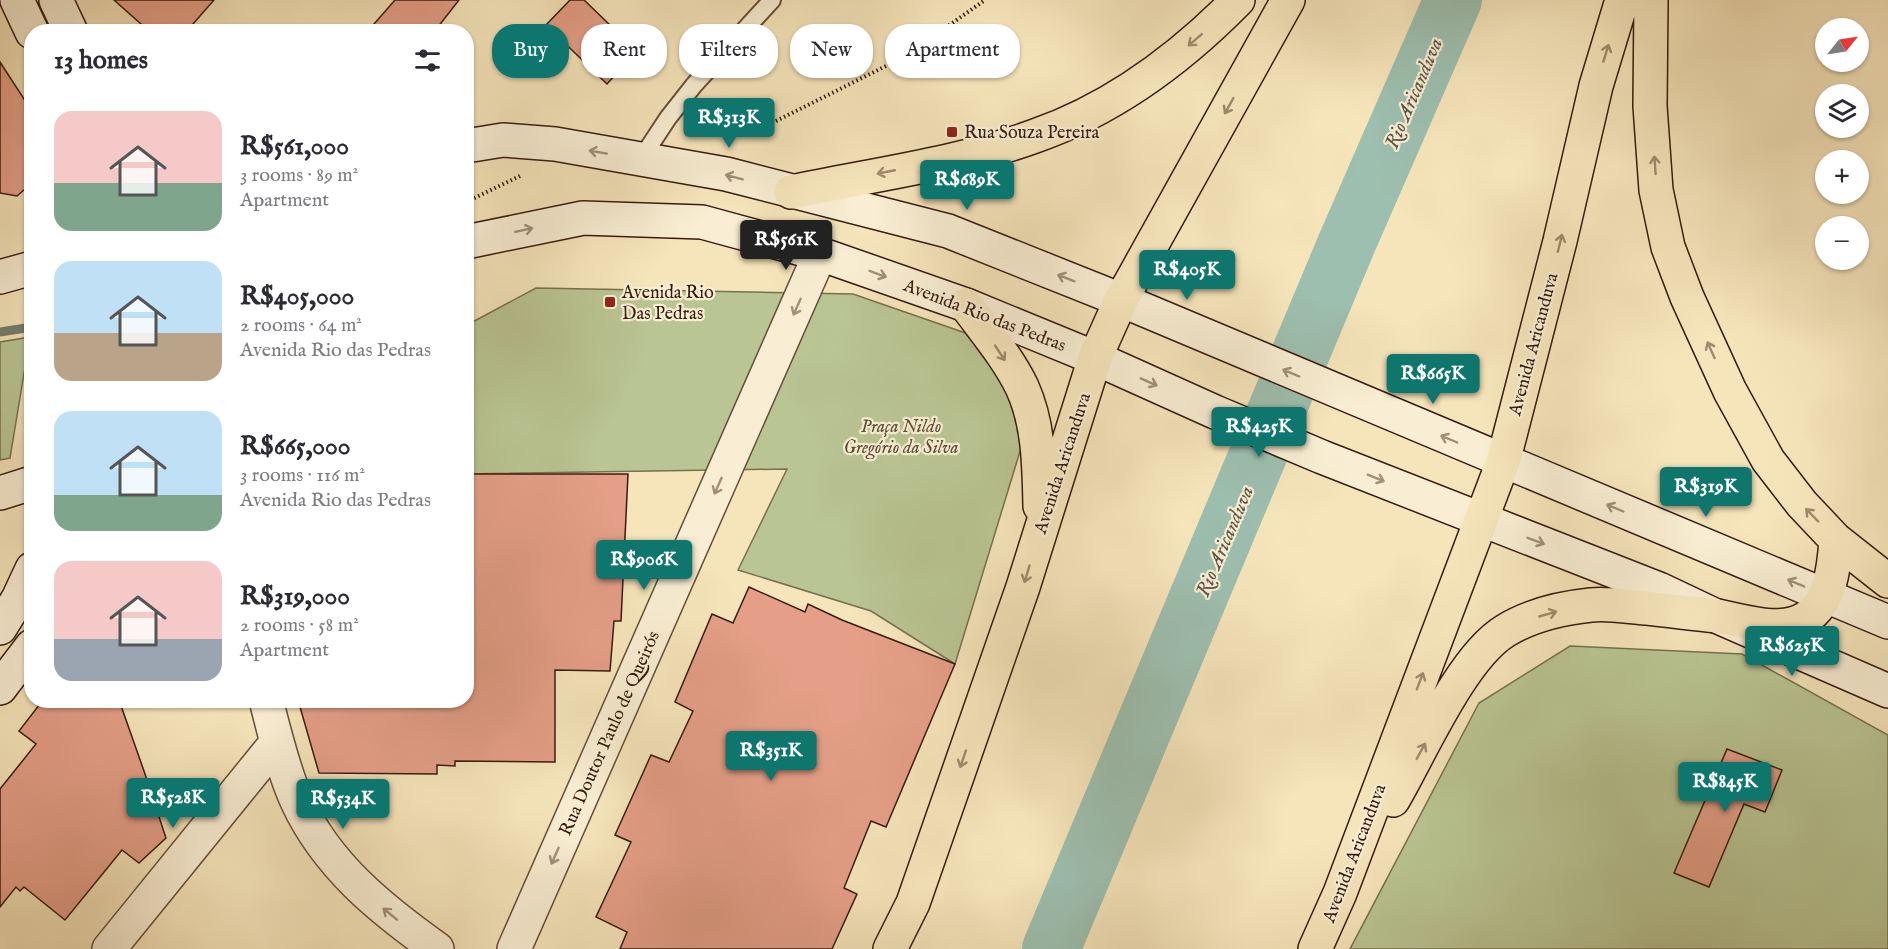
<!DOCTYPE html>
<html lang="en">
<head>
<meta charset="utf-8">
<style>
  :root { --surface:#fff; --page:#f7f7f7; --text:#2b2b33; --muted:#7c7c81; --accent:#0f766e }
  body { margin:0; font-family:"IM FELL English",serif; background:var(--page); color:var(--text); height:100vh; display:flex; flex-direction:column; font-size:22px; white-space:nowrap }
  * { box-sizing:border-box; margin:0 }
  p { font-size:20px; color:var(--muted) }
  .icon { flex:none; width:33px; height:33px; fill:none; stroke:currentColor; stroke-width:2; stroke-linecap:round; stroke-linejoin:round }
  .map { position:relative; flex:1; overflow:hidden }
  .side { position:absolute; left:24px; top:24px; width:450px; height:684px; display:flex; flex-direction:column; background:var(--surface); border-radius:24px; box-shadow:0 2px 4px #0004 }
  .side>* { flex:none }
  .banner { position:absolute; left:492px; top:24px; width:570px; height:54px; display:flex; gap:12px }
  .needle { width:39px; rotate:60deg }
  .controls { position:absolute; left:1815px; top:18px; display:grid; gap:12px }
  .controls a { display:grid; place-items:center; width:54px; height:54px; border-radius:50%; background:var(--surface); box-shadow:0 2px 4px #0004; font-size:30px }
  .price { position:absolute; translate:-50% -51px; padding:0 14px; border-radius:6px; background:var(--accent); color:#fff; font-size:20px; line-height:39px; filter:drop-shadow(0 2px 3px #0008) }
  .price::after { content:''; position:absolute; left:50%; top:36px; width:18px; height:14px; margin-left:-9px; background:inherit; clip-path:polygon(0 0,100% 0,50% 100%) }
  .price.selected { background:#222; color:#fff }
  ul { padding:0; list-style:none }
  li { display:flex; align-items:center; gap:18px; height:150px; padding:0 30px }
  li span { display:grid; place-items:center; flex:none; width:168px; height:120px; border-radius:18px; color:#555 }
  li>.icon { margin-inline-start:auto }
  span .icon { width:72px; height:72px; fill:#fffc; stroke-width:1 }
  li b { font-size:26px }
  h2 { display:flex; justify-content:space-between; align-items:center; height:72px; padding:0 30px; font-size:26px }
  .pill { padding:0 21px; border-radius:24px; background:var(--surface); box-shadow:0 2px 4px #0004; font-size:21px; line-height:54px }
  .pill.selected { background:var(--accent); color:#fff }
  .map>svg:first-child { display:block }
  .green { fill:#b9c593; stroke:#787050; stroke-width:1.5 }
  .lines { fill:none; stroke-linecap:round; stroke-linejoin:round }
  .stream { stroke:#747d6f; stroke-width:9 }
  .river { stroke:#9dbfaf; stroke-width:58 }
  .building { fill:#e59f88; stroke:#361b0e; stroke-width:1.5 }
  .service-casing { stroke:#664e39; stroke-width:20 }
  .minor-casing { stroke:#664e39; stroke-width:36 }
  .secondary-casing { stroke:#361b0e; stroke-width:36 }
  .trunk-casing { stroke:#361b0e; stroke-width:36 }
  .path { stroke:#361b0e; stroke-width:4; stroke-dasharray:1.5 3; stroke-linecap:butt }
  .service { stroke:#f9eed3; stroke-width:16 }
  .minor { stroke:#f9eed3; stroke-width:33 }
  .secondary { stroke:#f9eed3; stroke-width:33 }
  .trunk { stroke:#f6e5bb; stroke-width:33 }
  .oneway { stroke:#a08a6d }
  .oneway2 { stroke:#a18f7a }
  .poi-dot { fill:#8f2418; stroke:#f9eed3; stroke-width:2 }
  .labels { text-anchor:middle; stroke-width:4.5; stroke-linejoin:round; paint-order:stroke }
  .poi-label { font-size:18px; fill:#361b0e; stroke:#f9eed3; text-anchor:start }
  .street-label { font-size:18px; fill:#361b0e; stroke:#f9eed3 }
  .park-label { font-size:18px; font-style:italic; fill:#5d4e36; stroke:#f9eed3 }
  .water-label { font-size:20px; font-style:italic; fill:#5a5446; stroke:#f9eed3 }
</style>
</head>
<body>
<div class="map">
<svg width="1888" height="949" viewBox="0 0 1888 949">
  <rect width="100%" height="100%" fill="#f6e5bb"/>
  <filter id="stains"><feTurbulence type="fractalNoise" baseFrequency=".00333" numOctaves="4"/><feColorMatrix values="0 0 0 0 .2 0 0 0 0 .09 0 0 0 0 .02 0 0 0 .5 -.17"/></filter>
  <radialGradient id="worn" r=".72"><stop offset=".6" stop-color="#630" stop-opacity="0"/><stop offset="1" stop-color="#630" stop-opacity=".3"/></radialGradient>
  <path class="green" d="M536 288 853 294 977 337 1012 386 1025 435 955 664 871 611 738 570 787 469 467 474V325Z
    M30 337 10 458 0 460V342Z
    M1570 646 1742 654 1888 735V949H1350L1479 703Z"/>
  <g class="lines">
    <path class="stream" d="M0 332 32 327"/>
    <path class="river" d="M1051 949 1346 245 1453 0"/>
  </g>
  <path class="building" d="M114 0H214L186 32H150Z
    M395 0H459L434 32H367Z
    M570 0H584L637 51 607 84 546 25Z
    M0 62 26 102 32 154V183L17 196 0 193Z
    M466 474H628L621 621H614L610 671 555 670V762L455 761V766L437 765V774L319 773 298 700H466Z
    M749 587 805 612 808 604 842 620 955 664 886 827 871 821 844 888 857 894 832 949H620L627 932 596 917 631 842 615 835 651 755 669 762 693 711 675 702 712 614 733 623Z
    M43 700H119L144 771 166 838 139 863 122 850 65 920 24 887 20 891 16 887 0 907V789L36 744 19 731Z
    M1727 749 1782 770 1765 812 1744 804 1709 887 1674 873Z"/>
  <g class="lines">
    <defs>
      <path id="service" d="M641 159 668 118 694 85 772 0"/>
      <path id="minor" d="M266 700C274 731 284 773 297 801 327 866 381 909 437 949
        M109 949 277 742
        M514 949 820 254"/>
      <path id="secondary" d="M17 0 32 32
        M56 0 71 32
        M466 146 503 140 555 144 726 174 948 231 1121 300 1888 622
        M466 242 583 218 702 222 820 254 966 305 1095 358 1215 412 1322 457 1659 589 1716 616 1888 691
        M0 277 32 268
        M0 493 32 483
        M0 628 18 599 32 569
        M0 688 32 646"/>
      <path id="trunk" d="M1651 0 1650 106 1656 190 1668 247 1687 297 1730 391 1768 460 1802 504 1836 540 1888 581
        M791 192C871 175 958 164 1035 136 1113 109 1181 58 1238 0
        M966 305C985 331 1008 358 1022 387 1039 424 1039 465 1040 506
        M1393 800C1420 754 1461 658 1505 631 1529 616 1562 608 1591 605 1608 603 1628 607 1645 608 1669 611 1693 613 1717 616 1745 621 1780 634 1806 618 1831 602 1834 567 1836 540
        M890 949 913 903 1023 587 1095 358 1121 300 1288 0
        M1315 949 1340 893 1503 462 1560 241 1596 86 1622 0"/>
    </defs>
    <use href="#service" class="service-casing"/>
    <use href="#minor" class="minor-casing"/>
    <use href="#secondary" class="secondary-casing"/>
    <use href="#trunk" class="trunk-casing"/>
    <path class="path" d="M725 139 774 122 904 57 985 0
      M466 202 522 175"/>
    <use href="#service" class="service"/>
    <use href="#minor" class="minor"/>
    <use href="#secondary" class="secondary"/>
    <use href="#trunk" class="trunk"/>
  </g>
  <defs><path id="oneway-shaft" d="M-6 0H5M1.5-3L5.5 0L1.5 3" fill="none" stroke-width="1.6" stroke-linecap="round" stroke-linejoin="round" transform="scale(1.5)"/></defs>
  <g class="oneway">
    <use href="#oneway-shaft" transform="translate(1195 40) rotate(139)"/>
    <use href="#oneway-shaft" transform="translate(1606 53) rotate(-73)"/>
    <use href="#oneway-shaft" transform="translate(1229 106) rotate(119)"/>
    <use href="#oneway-shaft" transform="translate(1655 165) rotate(-94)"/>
    <use href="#oneway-shaft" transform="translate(886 172) rotate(169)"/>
    <use href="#oneway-shaft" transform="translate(1560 243) rotate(-76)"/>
    <use href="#oneway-shaft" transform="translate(1711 350) rotate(-114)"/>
    <use href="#oneway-shaft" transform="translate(1000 353) rotate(56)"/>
    <use href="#oneway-shaft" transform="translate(1812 515) rotate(-134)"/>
    <use href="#oneway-shaft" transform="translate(1027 574) rotate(107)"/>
    <use href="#oneway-shaft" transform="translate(1548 614) rotate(-16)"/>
    <use href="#oneway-shaft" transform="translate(1420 681) rotate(-69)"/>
    <use href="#oneway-shaft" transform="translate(1421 751) rotate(-61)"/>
    <use href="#oneway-shaft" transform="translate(963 759) rotate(109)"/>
  </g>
  <g class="oneway2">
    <use href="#oneway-shaft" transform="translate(598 152) rotate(-170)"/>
    <use href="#oneway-shaft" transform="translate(734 177) rotate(-165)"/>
    <use href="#oneway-shaft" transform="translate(524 230) rotate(-12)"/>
    <use href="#oneway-shaft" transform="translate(878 274) rotate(20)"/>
    <use href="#oneway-shaft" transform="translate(1066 278) rotate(-158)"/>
    <use href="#oneway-shaft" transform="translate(797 307) rotate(114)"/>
    <use href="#oneway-shaft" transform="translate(1291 373) rotate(-157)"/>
    <use href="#oneway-shaft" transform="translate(1149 382) rotate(24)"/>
    <use href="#oneway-shaft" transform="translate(1449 439) rotate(-157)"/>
    <use href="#oneway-shaft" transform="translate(1376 478) rotate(22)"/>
    <use href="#oneway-shaft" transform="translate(718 486) rotate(114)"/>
    <use href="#oneway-shaft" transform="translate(1615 508) rotate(-157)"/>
    <use href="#oneway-shaft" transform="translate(1536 541) rotate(21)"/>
    <use href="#oneway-shaft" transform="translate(1796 583) rotate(-157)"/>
    <use href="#oneway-shaft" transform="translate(555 856) rotate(114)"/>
    <use href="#oneway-shaft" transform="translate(390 914) rotate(-141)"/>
  </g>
  <g class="poi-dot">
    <rect x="946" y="126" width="12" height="12" rx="3"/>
    <rect x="604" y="296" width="12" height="12" rx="3"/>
  </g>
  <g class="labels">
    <g class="poi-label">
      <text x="964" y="138">Rua Souza Pereira</text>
      <text x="622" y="298">Avenida Rio<tspan x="622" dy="21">Das Pedras</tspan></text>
    </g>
    <g class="street-label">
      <text transform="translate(985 315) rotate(21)" y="6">Avenida Rio das Pedras</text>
      <text transform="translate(1533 344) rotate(-75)" y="6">Avenida Aricanduva</text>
      <text transform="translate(1062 463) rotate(-72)" y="6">Avenida Aricanduva</text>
      <text transform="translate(609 733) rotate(-66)" y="6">Rua Doutor Paulo de Queirós</text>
      <text transform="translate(1354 853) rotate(-69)" y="6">Avenida Aricanduva</text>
    </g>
    <g class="park-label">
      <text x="901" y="432">Praça Nildo<tspan x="901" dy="21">Gregório da Silva</tspan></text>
    </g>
    <g class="water-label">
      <text transform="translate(1413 93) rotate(-67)" y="7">Rio Aricanduva</text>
      <text transform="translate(1224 541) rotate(-67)" y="7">Rio Aricanduva</text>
    </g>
  </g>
  <rect width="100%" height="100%" filter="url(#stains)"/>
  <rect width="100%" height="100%" fill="url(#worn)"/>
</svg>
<div class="controls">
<a><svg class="needle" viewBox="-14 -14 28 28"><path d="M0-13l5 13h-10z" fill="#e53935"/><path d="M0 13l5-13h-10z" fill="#7c7c81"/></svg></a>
<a><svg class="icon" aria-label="layers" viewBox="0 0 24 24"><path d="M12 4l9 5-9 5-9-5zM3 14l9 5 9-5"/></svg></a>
<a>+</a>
<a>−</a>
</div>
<b class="price" style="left:729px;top:149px">R$313K</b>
<b class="price" style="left:967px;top:211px">R$689K</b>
<b class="price selected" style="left:786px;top:271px">R$561K</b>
<b class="price" style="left:1187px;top:301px">R$405K</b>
<b class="price" style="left:1433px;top:405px">R$665K</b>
<b class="price" style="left:1259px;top:458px">R$425K</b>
<b class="price" style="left:1706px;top:518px">R$319K</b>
<b class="price" style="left:644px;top:591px">R$906K</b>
<b class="price" style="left:1792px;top:677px">R$625K</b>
<b class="price" style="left:771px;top:782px">R$351K</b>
<b class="price" style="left:1725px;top:813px">R$845K</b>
<b class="price" style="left:173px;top:829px">R$528K</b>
<b class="price" style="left:343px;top:830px">R$534K</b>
<div class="banner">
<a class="pill selected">Buy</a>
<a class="pill">Rent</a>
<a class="pill">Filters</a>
<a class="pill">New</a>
<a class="pill">Apartment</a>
</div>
<section class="side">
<h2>13 homes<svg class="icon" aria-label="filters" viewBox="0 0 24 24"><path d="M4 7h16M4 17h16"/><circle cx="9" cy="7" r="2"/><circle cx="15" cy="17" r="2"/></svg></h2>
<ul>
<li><span style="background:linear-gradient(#f6c9c9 60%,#7fa58c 0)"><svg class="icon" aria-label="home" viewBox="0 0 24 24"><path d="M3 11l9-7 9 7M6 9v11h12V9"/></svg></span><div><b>R$561,000</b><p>3 rooms · 89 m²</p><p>Apartment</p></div></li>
<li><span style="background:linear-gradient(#bfe0f5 60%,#b9a48a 0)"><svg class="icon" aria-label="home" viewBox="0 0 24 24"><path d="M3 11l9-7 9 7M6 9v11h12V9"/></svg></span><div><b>R$405,000</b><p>2 rooms · 64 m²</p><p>Avenida Rio das Pedras</p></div></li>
<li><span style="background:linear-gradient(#bfe0f5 70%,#7fa58c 0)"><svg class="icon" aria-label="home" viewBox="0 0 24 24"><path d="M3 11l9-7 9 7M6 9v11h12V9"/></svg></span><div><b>R$665,000</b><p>3 rooms · 116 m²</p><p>Avenida Rio das Pedras</p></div></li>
<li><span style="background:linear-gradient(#f6c9c9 65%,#9aa5b1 0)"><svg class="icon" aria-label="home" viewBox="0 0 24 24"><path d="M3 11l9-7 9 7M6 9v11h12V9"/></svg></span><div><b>R$319,000</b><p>2 rooms · 58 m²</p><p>Apartment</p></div></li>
</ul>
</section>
</div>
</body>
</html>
